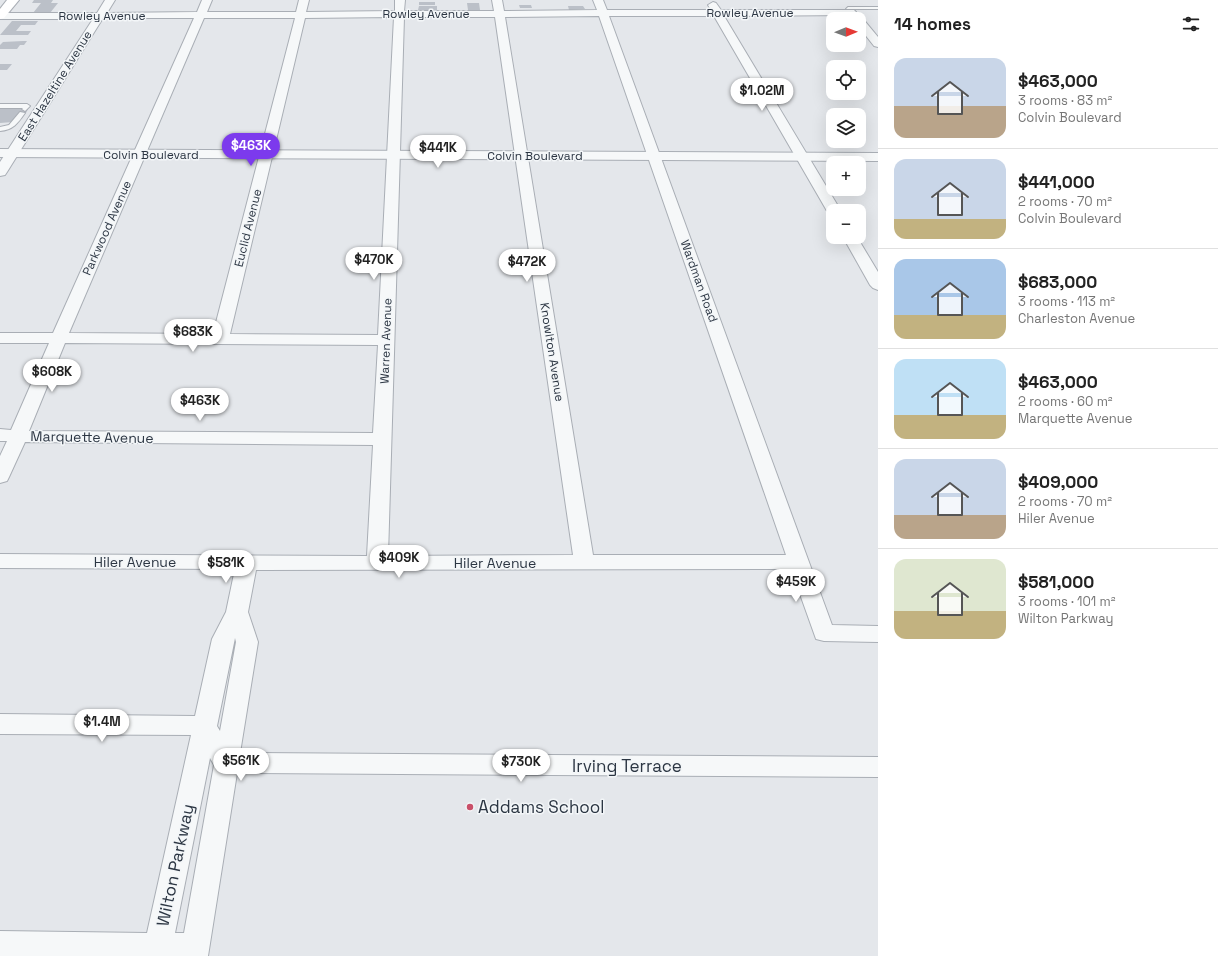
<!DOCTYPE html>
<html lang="en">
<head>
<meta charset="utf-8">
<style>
  :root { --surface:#fff; --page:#f2f2f2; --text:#222; --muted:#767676; --line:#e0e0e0; --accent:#7c3aed }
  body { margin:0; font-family:"Space Grotesk",sans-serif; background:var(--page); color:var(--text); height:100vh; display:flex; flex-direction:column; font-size:15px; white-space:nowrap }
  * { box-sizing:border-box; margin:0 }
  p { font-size:13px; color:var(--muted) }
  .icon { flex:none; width:22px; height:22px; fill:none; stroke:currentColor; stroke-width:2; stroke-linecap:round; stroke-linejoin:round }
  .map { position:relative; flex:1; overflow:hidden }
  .sheet { display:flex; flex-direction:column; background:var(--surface); width:340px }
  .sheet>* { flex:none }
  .needle { width:26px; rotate:89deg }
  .fabs { position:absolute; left:826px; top:12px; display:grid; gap:8px }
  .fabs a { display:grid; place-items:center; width:40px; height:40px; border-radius:8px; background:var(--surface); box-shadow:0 4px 16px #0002; font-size:20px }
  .price { position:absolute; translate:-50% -34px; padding:0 9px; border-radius:14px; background:#fff; color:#222; font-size:13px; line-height:26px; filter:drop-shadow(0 1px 2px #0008) }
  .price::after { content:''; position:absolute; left:50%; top:24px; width:12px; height:9px; margin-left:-6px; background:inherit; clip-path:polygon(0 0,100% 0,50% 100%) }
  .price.current { background:var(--accent); color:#fff }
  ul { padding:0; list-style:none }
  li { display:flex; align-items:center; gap:12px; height:100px; padding:0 16px }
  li+li { border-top:1px solid var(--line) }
  li span { display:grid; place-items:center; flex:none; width:112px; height:80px; border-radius:12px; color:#555 }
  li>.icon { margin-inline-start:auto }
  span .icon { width:48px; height:48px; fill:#fffc; stroke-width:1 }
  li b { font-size:17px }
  h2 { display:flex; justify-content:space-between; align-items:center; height:48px; padding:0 16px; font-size:17px }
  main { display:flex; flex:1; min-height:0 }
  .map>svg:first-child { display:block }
  .building { fill:#bbc0c8 }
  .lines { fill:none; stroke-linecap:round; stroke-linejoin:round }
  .service-casing { stroke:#a9aeb5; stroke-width:2 }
  .minor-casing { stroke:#a9aeb5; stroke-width:2 }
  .tertiary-casing { stroke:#a9aeb5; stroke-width:2 }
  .secondary-casing { stroke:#a9aeb5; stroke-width:2 }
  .service { fill:#f6f8f9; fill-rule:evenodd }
  .minor { fill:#f6f8f9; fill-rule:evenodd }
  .tertiary { fill:#f6f8f9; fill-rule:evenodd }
  .secondary { fill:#fff; fill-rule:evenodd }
  .poi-dot { fill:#c95069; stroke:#f3f6f8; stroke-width:1.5 }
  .labels { text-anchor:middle; stroke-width:3; stroke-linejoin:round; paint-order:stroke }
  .far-street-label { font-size:12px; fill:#2c3643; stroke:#f3f6f8 }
  .street-label { font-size:14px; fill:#2c3643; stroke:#f3f6f8 }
  .near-street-label { font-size:17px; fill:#2c3643; stroke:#f3f6f8 }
  .near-poi-label { font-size:17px; fill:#2c3643; stroke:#f3f6f8; text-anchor:start }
</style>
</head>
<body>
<main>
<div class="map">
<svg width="878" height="956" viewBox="0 0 878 956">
  <rect width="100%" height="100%" fill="#e4e7eb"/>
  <path class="building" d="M34 0H53L51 3H58L50 13H33L41 3H32Z
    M419 2H435V5H419Z
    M467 3H479L480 10H468Z
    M519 5H531L532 8H520Z
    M419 6H437V10H418Z
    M568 6H583L585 9 569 10Z
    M12 21H38L35 25H21L16 31H31L28 35H0Z
    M23 41H27L24 45H20L17 49H0V45L3 42Z
    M0 64H12L7 70H0Z
    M0 107H23L21 109H28L26 113H19L13 122 0 123Z"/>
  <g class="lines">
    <defs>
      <path id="service" d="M848 7H878V9H846Z
        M0 104H27L30 106 25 111 22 109 23 108H0Z
        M20 112 25 113C18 123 13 130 0 131V127L9 125Z"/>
      <path id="minor" d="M105 0H115L107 13 197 12 202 0H212L207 12H296L299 0H309L306 12 395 11V0H405L404 11H494L492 0H502L504 11 597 10 593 0H603L607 10H711L708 5 713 2 716 3 721 10H854L856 12 851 15 724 16 841 211H833V215L829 214 827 211 714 16H609L832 625 878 626V642L824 641 816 639 791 569 256 570 248 612 258 642 240 753 878 757V777L237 773 208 956H0V931L147 933 191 735 0 734V714L195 716 212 639 226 612 235 569 0 568V554L367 556 373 445 25 442 9 477 7 481 0 483V456L7 441H0V429L11 430 49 343H0V333H53L194 18H103L7 172 5 175 0 176V162L93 19H0V13H97ZM599 16 786 555H593L505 17ZM394 17 378 335 230 334 305 18ZM404 17H495L573 555 388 556ZM204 18H295L213 334 69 333ZM65 343 378 345 373 433 29 431ZM235 638 236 642 220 731 217 726ZM210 758 214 765 184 933H175Z
        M859 18 863 19 878 37V47L874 46 859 27V19H855Z
        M843 237H857L878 272V290L873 288 870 285Z"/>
      <path id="tertiary" d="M0 149 878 153V161L0 157Z"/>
      <path id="secondary" d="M7 0H19L4 18 0 19V9Z"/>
    </defs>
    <use href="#service" class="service-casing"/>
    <use href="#minor" class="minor-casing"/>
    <use href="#tertiary" class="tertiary-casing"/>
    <use href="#secondary" class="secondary-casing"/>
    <use href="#service" class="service"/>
    <use href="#minor" class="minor"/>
    <use href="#tertiary" class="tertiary"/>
    <use href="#secondary" class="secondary"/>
  </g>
  <circle class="poi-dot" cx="470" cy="807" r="4"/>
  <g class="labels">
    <g class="far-street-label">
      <text x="750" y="17">Rowley Avenue</text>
      <text x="426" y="18">Rowley Avenue</text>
      <text x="102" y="20">Rowley Avenue</text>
      <text transform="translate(55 86) rotate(-58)" y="4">East Hazeltine Avenue</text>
      <text x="151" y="159">Colvin Boulevard</text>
      <text x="535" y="160">Colvin Boulevard</text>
      <text transform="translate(107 228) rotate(-66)" y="4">Parkwood Avenue</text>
      <text transform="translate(248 228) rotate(-76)" y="4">Euclid Avenue</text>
      <text transform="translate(699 281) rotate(70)" y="4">Wardman Road</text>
      <text transform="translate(386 341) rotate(-88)" y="4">Warren Avenue</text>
      <text transform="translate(552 352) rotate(81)" y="4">Knowlton Avenue</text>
    </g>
    <g class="street-label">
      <text transform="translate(92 437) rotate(1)" y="5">Marquette Avenue</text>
      <text x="135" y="567">Hiler Avenue</text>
      <text x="495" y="568">Hiler Avenue</text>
    </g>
    <g class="near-street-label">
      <text x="627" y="772">Irving Terrace</text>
      <text transform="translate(175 865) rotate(-78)" y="6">Wilton Parkway</text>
    </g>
    <g class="near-poi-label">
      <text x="478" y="813">Addams School</text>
    </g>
  </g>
</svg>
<div class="fabs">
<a><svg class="needle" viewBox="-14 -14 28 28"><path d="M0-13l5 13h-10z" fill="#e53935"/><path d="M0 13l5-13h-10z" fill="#767676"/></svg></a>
<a><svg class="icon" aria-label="locate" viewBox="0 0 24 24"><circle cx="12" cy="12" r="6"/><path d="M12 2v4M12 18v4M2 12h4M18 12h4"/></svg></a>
<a><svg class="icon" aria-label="layers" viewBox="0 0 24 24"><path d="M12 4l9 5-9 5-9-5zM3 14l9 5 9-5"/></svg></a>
<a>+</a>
<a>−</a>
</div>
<b class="price" style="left:762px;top:112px">$1.02M</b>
<b class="price current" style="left:251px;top:167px">$463K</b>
<b class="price" style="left:438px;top:169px">$441K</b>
<b class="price" style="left:374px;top:281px">$470K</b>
<b class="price" style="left:527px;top:283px">$472K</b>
<b class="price" style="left:193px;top:353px">$683K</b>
<b class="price" style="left:52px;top:393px">$608K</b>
<b class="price" style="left:200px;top:422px">$463K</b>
<b class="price" style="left:399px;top:579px">$409K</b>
<b class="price" style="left:226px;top:584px">$581K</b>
<b class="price" style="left:796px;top:603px">$459K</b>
<b class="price" style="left:102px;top:743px">$1.4M</b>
<b class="price" style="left:241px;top:782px">$561K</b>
<b class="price" style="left:521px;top:783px">$730K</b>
</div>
<section class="sheet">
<h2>14 homes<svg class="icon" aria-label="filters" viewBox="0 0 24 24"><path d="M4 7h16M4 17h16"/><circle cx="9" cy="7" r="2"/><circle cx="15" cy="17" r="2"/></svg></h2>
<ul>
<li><span style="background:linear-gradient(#c9d6e8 60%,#b9a48a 0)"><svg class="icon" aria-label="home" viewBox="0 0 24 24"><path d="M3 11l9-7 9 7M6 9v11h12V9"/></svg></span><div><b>$463,000</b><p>3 rooms · 83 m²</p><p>Colvin Boulevard</p></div></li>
<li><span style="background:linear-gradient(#c9d6e8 75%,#c2b280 0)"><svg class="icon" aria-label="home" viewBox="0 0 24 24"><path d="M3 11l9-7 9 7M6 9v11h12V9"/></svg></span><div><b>$441,000</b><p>2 rooms · 70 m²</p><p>Colvin Boulevard</p></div></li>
<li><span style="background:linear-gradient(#a9c7e8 70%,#c2b280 0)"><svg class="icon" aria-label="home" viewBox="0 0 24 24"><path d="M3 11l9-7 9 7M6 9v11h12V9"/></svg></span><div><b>$683,000</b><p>3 rooms · 113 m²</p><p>Charleston Avenue</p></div></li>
<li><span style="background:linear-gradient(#bfe0f5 70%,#c2b280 0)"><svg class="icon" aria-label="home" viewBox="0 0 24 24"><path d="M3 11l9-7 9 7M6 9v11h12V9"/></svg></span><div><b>$463,000</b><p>2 rooms · 60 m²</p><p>Marquette Avenue</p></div></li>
<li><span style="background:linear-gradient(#c9d6e8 70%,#b9a48a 0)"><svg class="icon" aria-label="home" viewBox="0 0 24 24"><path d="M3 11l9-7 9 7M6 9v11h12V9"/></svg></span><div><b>$409,000</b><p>2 rooms · 70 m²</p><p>Hiler Avenue</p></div></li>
<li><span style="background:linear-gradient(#dfe7d0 65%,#c2b280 0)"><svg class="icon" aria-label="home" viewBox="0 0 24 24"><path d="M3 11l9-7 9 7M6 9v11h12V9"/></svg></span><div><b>$581,000</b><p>3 rooms · 101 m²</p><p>Wilton Parkway</p></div></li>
</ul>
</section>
</main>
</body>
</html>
